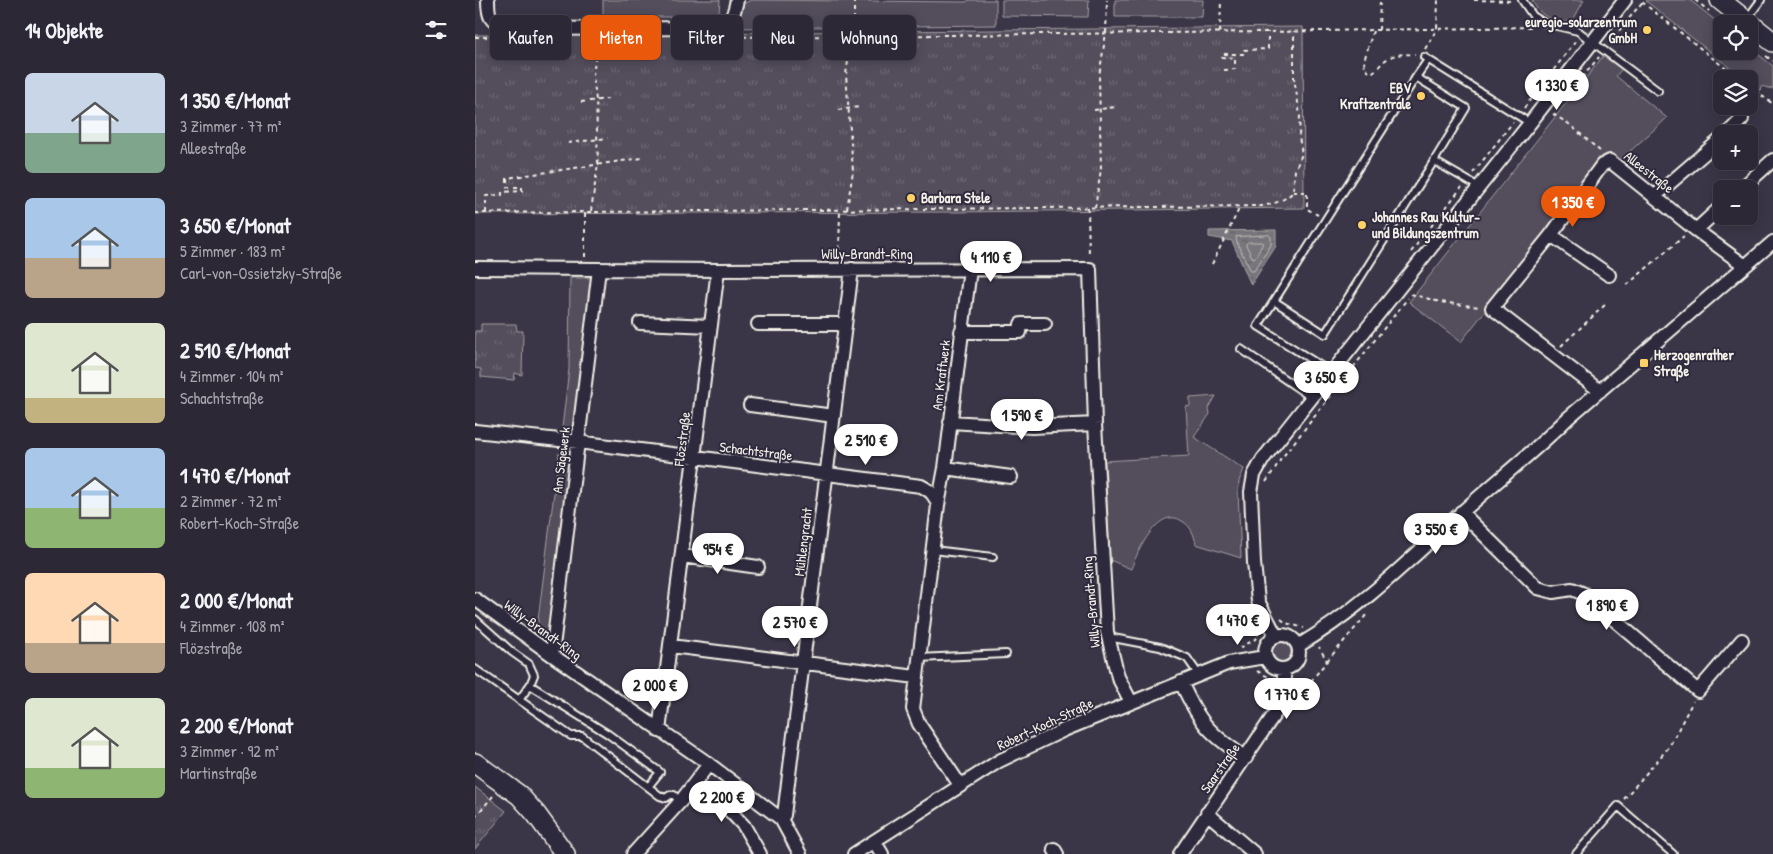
<!DOCTYPE html>
<html lang="de">
<head>
<meta charset="utf-8">
<style>
  :root { --surface:#2c2835; --page:#383441; --text:#f1f3f6; --muted:#a6a6ad; --line:#484450; --accent:#ea580c }
  body { margin:0; font-family:"Patrick Hand",sans-serif; background:var(--page); color:var(--text); height:100vh; display:flex; flex-direction:column; font-size:19px; white-space:nowrap }
  * { box-sizing:border-box; margin:0 }
  p { font-size:16px; color:var(--muted) }
  .icon { flex:none; width:28px; height:28px; fill:none; stroke:currentColor; stroke-width:2; stroke-linecap:round; stroke-linejoin:round }
  .map { position:relative; flex:1; overflow:hidden }
  .details { display:flex; flex-direction:column; background:var(--surface); width:475px }
  .details>* { flex:none }
  .banner { position:absolute; left:15px; top:15px; width:475px; height:45px; display:flex; gap:10px }
  .controls { position:absolute; left:1238px; top:15px; display:grid; gap:10px }
  .controls a { display:grid; place-items:center; width:45px; height:45px; border-radius:8px; background:var(--surface); box-shadow:0 2px 12px #0003,0 0 0 1px var(--line); font-size:25px }
  .price { position:absolute; translate:-50% -42px; padding:0 11px; border-radius:18px; background:#fff; color:#222; font-size:16px; line-height:32px; filter:drop-shadow(0 1px 2px #0008) }
  .price::after { content:''; position:absolute; left:50%; top:30px; width:15px; height:11px; margin-left:-8px; background:inherit; clip-path:polygon(0 0,100% 0,50% 100%) }
  .price.on { background:var(--accent); color:#fff }
  ul { padding:0; list-style:none }
  li { display:flex; align-items:center; gap:15px; height:125px; padding:0 25px }
  li span { display:grid; place-items:center; flex:none; width:140px; height:100px; border-radius:8px; color:#555 }
  li>.icon { margin-inline-start:auto }
  span .icon { width:60px; height:60px; fill:#fffc; stroke-width:1 }
  li b { font-size:21px }
  h2 { display:flex; justify-content:space-between; align-items:center; height:60px; padding:0 25px; font-size:21px }
  .tag { padding:0 18px; border-radius:8px; background:var(--surface); box-shadow:0 2px 12px #0003,0 0 0 1px var(--line); font-size:18px; line-height:45px }
  .tag.on { background:var(--accent); color:#fff }
  main { display:flex; flex:1; min-height:0 }
  .map>svg:first-child { display:block }
  .grass { fill:#534e5c; stroke:#a4a0a2 }
  .park { fill:url(#park-tufts); stroke:#a4a0a2 }
  .water { fill:url(#water-ripples); stroke:#aaa6a7 }
  .lines { fill:none; stroke-linecap:round; stroke-linejoin:round }
  .shore { stroke:#c2bfbc; stroke-width:1 }
  .lane-casing { stroke:#f4f1e8; stroke-width:10 }
  .street-casing { stroke:#f4f1e8; stroke-width:16 }
  .secondary-casing { stroke:#f4f1e8; stroke-width:22 }
  .path { stroke:#f4f1e8; stroke-width:2; stroke-dasharray:4 4; stroke-linecap:butt }
  .lane { stroke:#2f2a3d; stroke-width:6 }
  .street { stroke:#2f2a3d; stroke-width:12 }
  .secondary { stroke:#2f2a3d; stroke-width:19 }
  .poi-dot { fill:#ffd166; stroke:#2f2a3d; stroke-width:2 }
  .labels { text-anchor:middle; stroke-width:4; stroke-linejoin:round; paint-order:stroke }
  .poi-label { font-size:14px; font-weight:bold; fill:#f4f1e8; stroke:#2f2a3d; text-anchor:start }
  .street-label { font-size:14px; fill:#f4f1e8; stroke:#2f2a3d }
</style>
</head>
<body>
<main>
<section class="details">
<h2>14 Objekte<svg class="icon" aria-label="filters" viewBox="0 0 24 24"><path d="M4 7h16M4 17h16"/><circle cx="9" cy="7" r="2"/><circle cx="15" cy="17" r="2"/></svg></h2>
<ul>
<li><span style="background:linear-gradient(#c9d6e8 60%,#7fa58c 0)"><svg class="icon" aria-label="home" viewBox="0 0 24 24"><path d="M3 11l9-7 9 7M6 9v11h12V9"/></svg></span><div><b>1 350 €/Monat</b><p>3 Zimmer · 77 m²</p><p>Alleestraße</p></div></li>
<li><span style="background:linear-gradient(#a9c7e8 60%,#b9a48a 0)"><svg class="icon" aria-label="home" viewBox="0 0 24 24"><path d="M3 11l9-7 9 7M6 9v11h12V9"/></svg></span><div><b>3 650 €/Monat</b><p>5 Zimmer · 183 m²</p><p>Carl-von-Ossietzky-Straße</p></div></li>
<li><span style="background:linear-gradient(#dfe7d0 75%,#c2b280 0)"><svg class="icon" aria-label="home" viewBox="0 0 24 24"><path d="M3 11l9-7 9 7M6 9v11h12V9"/></svg></span><div><b>2 510 €/Monat</b><p>4 Zimmer · 104 m²</p><p>Schachtstraße</p></div></li>
<li><span style="background:linear-gradient(#a9c7e8 60%,#8fb573 0)"><svg class="icon" aria-label="home" viewBox="0 0 24 24"><path d="M3 11l9-7 9 7M6 9v11h12V9"/></svg></span><div><b>1 470 €/Monat</b><p>2 Zimmer · 72 m²</p><p>Robert-Koch-Straße</p></div></li>
<li><span style="background:linear-gradient(#ffd9b3 70%,#b9a48a 0)"><svg class="icon" aria-label="home" viewBox="0 0 24 24"><path d="M3 11l9-7 9 7M6 9v11h12V9"/></svg></span><div><b>2 000 €/Monat</b><p>4 Zimmer · 108 m²</p><p>Flözstraße</p></div></li>
<li><span style="background:linear-gradient(#dfe7d0 70%,#8fb573 0)"><svg class="icon" aria-label="home" viewBox="0 0 24 24"><path d="M3 11l9-7 9 7M6 9v11h12V9"/></svg></span><div><b>2 200 €/Monat</b><p>3 Zimmer · 92 m²</p><p>Martinstraße</p></div></li>
</ul>
</section>
<div class="map">
<svg width="1298" height="854" viewBox="0 0 1298 854">
  <defs>
    <pattern id="park-tufts" width="24" height="20" patternUnits="userSpaceOnUse" patternTransform="scale(1.25)"><rect width="24" height="20" fill="#534e5c"/><path d="M3 7l-1-3M5 7V3M7 7l1-3M15 17l-1-3M17 17v-4M19 17l1-3" fill="none" stroke="#6c6873"/></pattern>
    <pattern id="water-ripples" width="26" height="14" patternUnits="userSpaceOnUse" patternTransform="scale(1.25)"><rect width="26" height="14" fill="#78747b"/><path d="M2 4q2-2 4 0t4 0M15 11q2-2 4 0t4 0" fill="none" stroke="#636063"/></pattern>
  </defs>
  <rect width="100%" height="100%" fill="#3b3647"/>
  <filter id="ink" filterUnits="userSpaceOnUse"><feTurbulence type="fractalNoise" baseFrequency=".02" numOctaves="2"/><feDisplacementMap in="SourceGraphic" scale="10" xChannelSelector="R" yChannelSelector="G"/><feConvolveMatrix kernelMatrix="1 2 1 2 8 2 1 2 1" color-interpolation-filters="sRGB"/></filter>
  <g filter="url(#ink)">
    <path class="grass" d="M128 0H245L244 13 238 17H128Z
      M276 0 491 2 494 0H521V25L255 28 264 18 268 4Z
      M527 0H614L613 17 527 16Z
      M640 0H728L727 17H640Z
      M1057 0H1109L1097 22C1079 22 1065 17 1057 0Z
      M1172 0H1215L1246 25V51H1274V47L1298 66V89L1286 86 1285 91 1274 82V79H1269L1171 1Z
      M1129 55 1147 69 1141 76 1192 118 1144 161 1127 160 986 342 934 302Z
      M95 278H119L100 429 87 428 94 369Z
      M741 396 734 408 735 414 719 437 769 469 764 481 763 491 766 558 721 544C719 534 716 526 707 521 683 505 662 553 656 569L635 560 630 461 714 456 711 407 715 406V398Z
      M84 453 97 455 74 637 62 628Z
      M796 652a10 10 0 1 1 20 0a10 10 0 1 1-20 0Z"/>
    <path class="park" d="M828 27 829 208 477 212 0 214V35Z
      M6 324H41L42 331H48L47 375 40 373 39 380 6 377V369L0 368V331H6Z
      M0 787 31 811 0 849Z"/>
    <path class="water" d="M801 230V246L776 285 757 241 734 237V231Z"/>
    <g class="lines">
      <path class="shore" d="M794 235 796 237V245L779 271H776L762 243 761 237Z
        M773 242H786L788 243 780 258 777 257 771 245Z"/>
      <defs>
        <path id="lane" d="M1047 0 1058 16 1069 23 1103 31 1183 91
          M1272 19 1286 0
          M949 57 1055 123
          M941 77 953 60
          M959 161 850 334 799 301 941 77 991 108 959 161 1004 187
          M799 301 783 326 857 373
          M766 349 837 398
          M458 550 518 557
          M0 619 37 652 54 664 59 675 55 685 44 700
          M633 637 685 647 712 658 724 675
          M443 658 531 654
          M0 669 96 736H107L185 796 191 798 195 795H199L205 802
          M55 685 133 734 185 772 173 787
          M1101 854 1143 806 1198 854"/>
        <path id="street" d="M13 0C13 17 15 21 30 29L242 28C258 20 258 17 262 0
          M1252 134 1267 119
          M1266 189 1298 160
          M1180 196 1246 139
          M1221 230 1246 207
          M1076 235 1134 275
          M0 268 243 270 615 269 620 424 632 632 643 677 656 702
          M165 323 236 326
          M283 324H370
          M486 332H545L546 324H570
          M1125 391 1017 308 1076 235 1127 165 1135 161 1221 230 1269 265
          M275 405 359 416
          M475 422 557 427 620 424
          M0 431 103 442 446 486C456 491 460 495 463 505L438 709 444 724 485 785
          M470 468 536 477
          M463 505 470 468 495 269
          M986 512 1063 588 1078 592 1097 589 1109 594 1223 691 1267 640
          M207 556 283 567
          M0 599 77 655 234 764 306 819 325 854
          M790 652a17 17 0 1 1 34 0a17 17 0 1 1-34 0Z
          M801 636 783 601 779 563 776 492 779 475 788 459 1055 123 1150 0
          M196 646 441 677
          M823 646C884 610 932 562 985 514 1021 481 1059 452 1093 418L1298 242
          M77 655 124 269
          M706 682C724 722 734 734 771 758
          M184 731 243 270
          M219 784 253 809 269 826 285 854
          M732 813 780 854
          M306 819 309 815 377 269
          M399 841 407 854
          M579 849 582 854
          M158 854 205 802 234 764
          M379 854 524 761 589 730 754 663 790 657
          M705 854 809 700V669"/>
        <path id="secondary" d="M1245 0 1298 42
          M0 763 44 795 61 814 90 854"/>
      </defs>
      <use href="#lane" class="lane-casing"/>
      <use href="#street" class="street-casing"/>
      <use href="#secondary" class="secondary-casing"/>
      <path class="path" d="M379 0V35
        M999 0 1038 1
        M1220 0 1234 11
        M1167 2 1264 79
        M904 30 905 0
        M898 31 889 61 890 68 895 73C902 71 903 67 908 62 917 54 928 53 940 55
        M745 32 746 0
        M0 37H20
        M252 37 793 32 1057 27
        M1134 43 1169 0
        M950 49 962 29 963 0
        M1291 56 1298 61
        M749 70 760 69V58L747 57V54H769V50L793 49V32
        M1274 86 1298 104
        M1097 90 1124 57
        M106 102 133 99
        M1049 108 1101 41
        M363 110 384 107
        M619 110 640 107
        M1078 114 1094 124 1125 151
        M93 143 133 138
        M998 173 1038 122
        M818 192H832V209L843 215
        M613 208 614 256
        M620 208 626 169 624 76 631 33 632 0
        M372 209 378 171 371 74 377 36
        M116 211 123 164 121 100 118 74 123 40
        M0 213 788 206C800 203 809 201 818 192L820 170 827 154 824 137 825 115 819 78V31
        M11 213V196L27 195V192L47 191V187H32V178L167 158
        M936 252 987 187
        M110 257V212
        M364 257 365 209
        M737 264 765 207
        M1152 285 1209 236
        M936 294 965 302 1004 307
        M1086 346 1130 305
        M791 482 806 459 933 298
        M806 619 811 623 829 628
        M765 648 784 637 777 617
        M852 661 893 613
        M782 671 793 677 796 681
        M822 688H826L836 681 852 661 844 647
        M1149 799 1194 747 1218 701
        M0 817 18 796"/>
      <use href="#lane" class="lane"/>
      <use href="#street" class="street"/>
      <use href="#secondary" class="secondary"/>
    </g>
  </g>
  <g class="poi-dot">
    <circle cx="1172" cy="30" r="5"/>
    <circle cx="946" cy="96" r="5"/>
    <circle cx="436" cy="198" r="5"/>
    <circle cx="887" cy="225" r="5"/>
    <rect x="1164" y="358" width="10" height="10" rx="2.5"/>
  </g>
  <g class="labels">
    <g class="poi-label">
      <text x="1162" y="27" text-anchor="end">euregio-solarzentrum<tspan x="1162" dy="16">GmbH</tspan></text>
      <text x="936" y="93" text-anchor="end">EBV<tspan x="936" dy="16">Kraftzentrale</tspan></text>
      <text x="446" y="203">Barbara Stele</text>
      <text x="897" y="222">Johannes Rau Kultur-<tspan x="897" dy="16">und Bildungszentrum</tspan></text>
      <text x="1179" y="360">Herzogenrather<tspan x="1179" dy="16">Straße</tspan></text>
    </g>
    <g class="street-label">
      <text transform="translate(1174 172) rotate(38)" y="5">Alleestraße</text>
      <text x="392" y="259">Willy-Brandt-Ring</text>
      <text transform="translate(466 375) rotate(-83)" y="5">Am Kraftwerk</text>
      <text transform="translate(207 439) rotate(-83)" y="5">Flözstraße</text>
      <text transform="translate(281 451) rotate(7)" y="5">Schachtstraße</text>
      <text transform="translate(86 460) rotate(-83)" y="5">Am Sägewerk</text>
      <text transform="translate(328 542) rotate(-83)" y="5">Mühlengracht</text>
      <text transform="translate(616 602) rotate(-95)" y="5">Willy-Brandt-Ring</text>
      <text transform="translate(68 630) rotate(36)" y="5">Willy-Brandt-Ring</text>
      <text transform="translate(570 724) rotate(-25)" y="5">Robert-Koch-Straße</text>
      <text transform="translate(745 768) rotate(-55)" y="5">Saarstraße</text>
    </g>
  </g>
</svg>
<div class="controls">
<a><svg class="icon" aria-label="locate" viewBox="0 0 24 24"><circle cx="12" cy="12" r="6"/><path d="M12 2v4M12 18v4M2 12h4M18 12h4"/></svg></a>
<a><svg class="icon" aria-label="layers" viewBox="0 0 24 24"><path d="M12 4l9 5-9 5-9-5zM3 14l9 5 9-5"/></svg></a>
<a>+</a>
<a>−</a>
</div>
<b class="price" style="left:1082px;top:111px">1 330 €</b>
<b class="price on" style="left:1098px;top:228px">1 350 €</b>
<b class="price" style="left:516px;top:283px">4 110 €</b>
<b class="price" style="left:851px;top:403px">3 650 €</b>
<b class="price" style="left:547px;top:441px">1 590 €</b>
<b class="price" style="left:391px;top:466px">2 510 €</b>
<b class="price" style="left:961px;top:555px">3 550 €</b>
<b class="price" style="left:243px;top:575px">954 €</b>
<b class="price" style="left:1132px;top:631px">1 890 €</b>
<b class="price" style="left:763px;top:646px">1 470 €</b>
<b class="price" style="left:320px;top:648px">2 570 €</b>
<b class="price" style="left:180px;top:711px">2 000 €</b>
<b class="price" style="left:812px;top:720px">1 770 €</b>
<b class="price" style="left:247px;top:823px">2 200 €</b>
<div class="banner">
<a class="tag">Kaufen</a>
<a class="tag on">Mieten</a>
<a class="tag">Filter</a>
<a class="tag">Neu</a>
<a class="tag">Wohnung</a>
</div>
</div>
</main>
</body>
</html>
